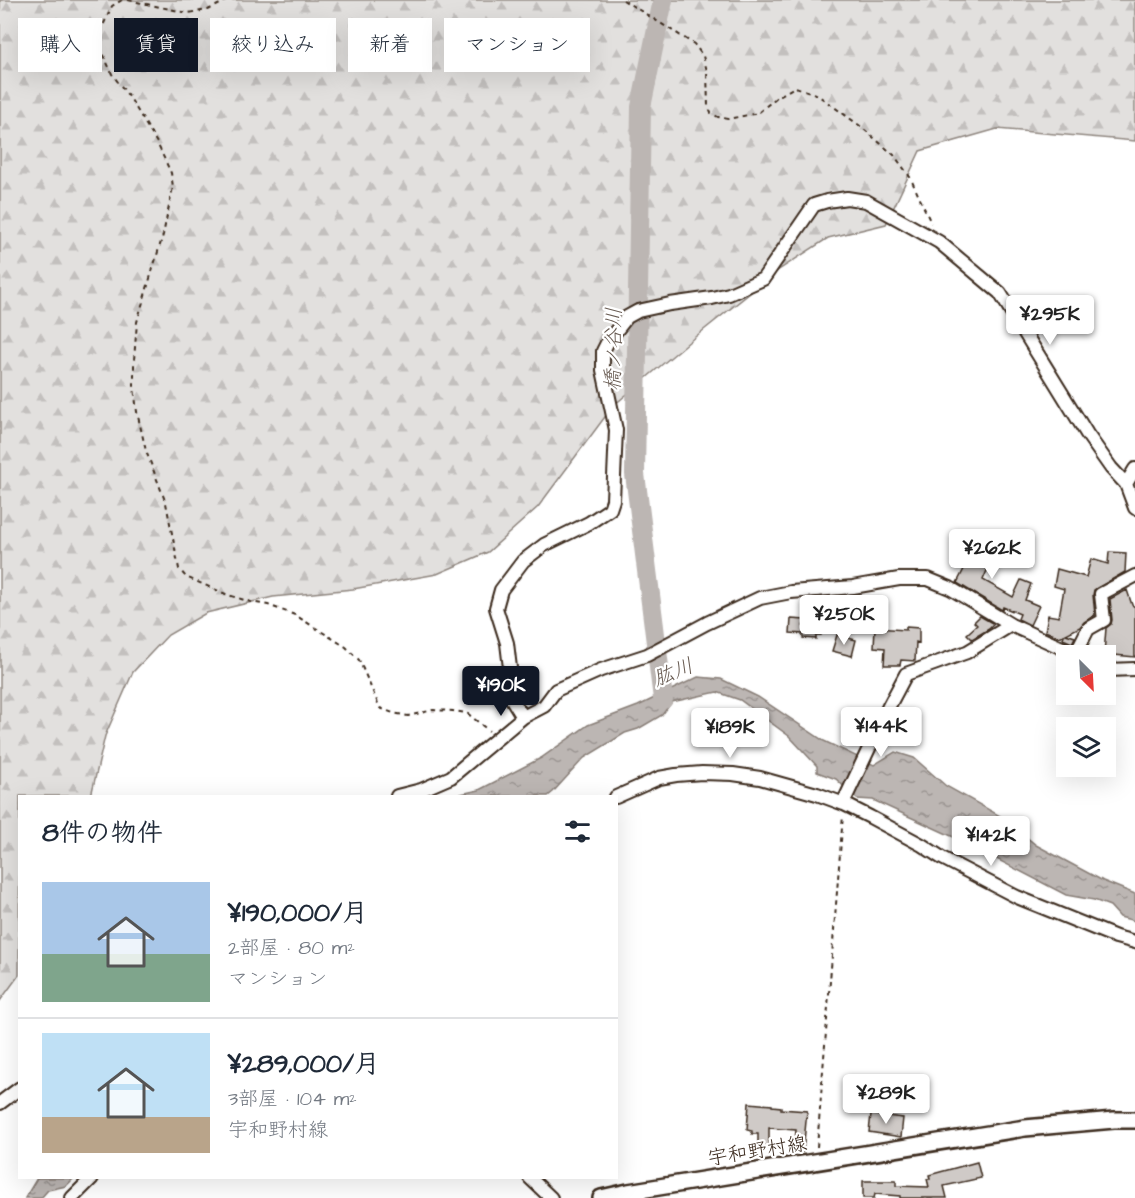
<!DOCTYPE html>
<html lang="ja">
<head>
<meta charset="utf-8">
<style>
  :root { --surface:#fff; --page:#f2f2f3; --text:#1f2937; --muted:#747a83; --line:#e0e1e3; --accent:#111827 }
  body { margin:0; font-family:"Architects Daughter","Klee One",sans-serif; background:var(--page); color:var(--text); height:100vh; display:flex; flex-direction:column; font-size:22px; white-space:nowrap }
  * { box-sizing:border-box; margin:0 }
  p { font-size:20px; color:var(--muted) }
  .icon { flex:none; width:33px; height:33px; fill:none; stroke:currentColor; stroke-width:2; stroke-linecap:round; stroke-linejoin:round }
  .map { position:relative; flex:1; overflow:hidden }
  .details { position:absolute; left:18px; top:795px; width:600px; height:384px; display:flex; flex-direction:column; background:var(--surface); border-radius:0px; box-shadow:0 6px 24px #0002 }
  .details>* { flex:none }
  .banner { position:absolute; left:18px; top:18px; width:600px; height:54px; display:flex; gap:12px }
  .needle { width:39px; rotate:156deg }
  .controls { position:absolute; left:1056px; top:645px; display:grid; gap:12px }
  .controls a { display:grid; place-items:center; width:60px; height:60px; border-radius:0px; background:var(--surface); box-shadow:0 6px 24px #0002; font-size:30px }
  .price { position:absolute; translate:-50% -51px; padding:0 14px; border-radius:6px; background:#fff; color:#222; font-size:20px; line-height:39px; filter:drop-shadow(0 2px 3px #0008) }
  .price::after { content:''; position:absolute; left:50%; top:36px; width:18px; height:14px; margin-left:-9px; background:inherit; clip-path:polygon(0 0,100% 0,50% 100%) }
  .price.active { background:var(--accent); color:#fff }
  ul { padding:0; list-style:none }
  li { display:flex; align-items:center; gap:18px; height:150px; padding:0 24px }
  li+li { border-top:2px solid var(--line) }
  li span { display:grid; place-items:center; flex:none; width:168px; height:120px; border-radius:0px; color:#555 }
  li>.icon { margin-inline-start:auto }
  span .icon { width:72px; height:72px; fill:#fffc; stroke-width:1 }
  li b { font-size:26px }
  h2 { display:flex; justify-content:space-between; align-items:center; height:72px; padding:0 24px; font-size:26px }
  .tag { padding:0 21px; border-radius:0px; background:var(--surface); box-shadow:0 6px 24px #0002; font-size:21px; line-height:54px }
  .tag.active { background:var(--accent); color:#fff }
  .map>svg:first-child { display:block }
  .forest { fill:url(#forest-firs); stroke:#8e857e; stroke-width:1.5 }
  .water { fill:url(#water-ripples); stroke:#887e77; stroke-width:1.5 }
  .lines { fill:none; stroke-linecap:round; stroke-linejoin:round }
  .river { stroke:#bcb6b3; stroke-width:20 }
  .building { fill:#cfcac7; stroke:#3b2a1e; stroke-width:1.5 }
  .minor-casing { stroke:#3b2a1e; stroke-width:16 }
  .major-casing { stroke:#3b2a1e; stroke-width:20 }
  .path { stroke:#3b2a1e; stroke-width:2; stroke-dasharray:4.5 4.5; stroke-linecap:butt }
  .minor { stroke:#fff; stroke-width:12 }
  .major { stroke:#fff; stroke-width:15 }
  .labels { text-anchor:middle; stroke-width:4.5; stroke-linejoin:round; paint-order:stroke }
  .street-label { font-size:20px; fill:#3b2a1e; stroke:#fff }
  .water-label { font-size:21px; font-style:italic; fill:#685b52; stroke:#fff }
</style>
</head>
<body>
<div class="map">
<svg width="1135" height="1198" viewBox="0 0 1135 1198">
  <defs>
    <pattern id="forest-firs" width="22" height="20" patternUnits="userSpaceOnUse" patternTransform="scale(1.5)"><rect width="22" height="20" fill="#e2e0de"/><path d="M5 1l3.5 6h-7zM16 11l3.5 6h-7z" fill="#c3c0be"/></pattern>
    <pattern id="water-ripples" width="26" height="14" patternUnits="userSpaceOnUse" patternTransform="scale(1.5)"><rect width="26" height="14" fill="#bcb6b3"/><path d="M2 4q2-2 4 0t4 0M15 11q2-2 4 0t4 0" fill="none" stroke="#9a9491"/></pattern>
  </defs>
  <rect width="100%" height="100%" fill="#fff"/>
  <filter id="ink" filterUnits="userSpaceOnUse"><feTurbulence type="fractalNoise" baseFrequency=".0167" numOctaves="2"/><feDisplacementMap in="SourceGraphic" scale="12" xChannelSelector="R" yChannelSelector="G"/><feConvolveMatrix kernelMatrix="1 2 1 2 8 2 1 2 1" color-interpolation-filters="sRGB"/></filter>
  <g filter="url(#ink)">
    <path class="forest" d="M0 0H1135V141L997 129 920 151 886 224 828 238 780 269 690 341 613 406 538 507 488 552 437 574 353 589 273 597 206 613 168 635 133 672 105 736 91 796H20L19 975 0 1001Z"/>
    <path class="water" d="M698 677 721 679 758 697 824 741 874 765 895 752 914 758 946 786 1002 817 1036 845 1103 881 1135 894V921L1120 917 1110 906 1094 900 1066 895 958 839 873 800 857 799 836 779 817 772V766L789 736 740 700 717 692 672 702 662 715 638 729 625 733 584 758 553 792 548 796H459L461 794 479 790 541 758 588 725 638 706Z
      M37 1178H74L66 1186 48 1190 41 1198H25Z"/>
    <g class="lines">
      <path class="river" d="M663 699 635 474 641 107 663 0"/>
    </g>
    <path class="building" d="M970 532 998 545 983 580 1013 597 1021 580 1031 584 1025 600 1039 606 1030 625 1018 619 1020 614 1003 607 1002 610 957 583 969 559 958 554 962 545 964 546Z
      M1109 552 1126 553 1125 572 1094 590 1093 595 1095 615 1084 622 1080 627 1066 634 1075 637 1072 643 1063 639 1064 635 1059 637 1045 631 1048 615 1059 617 1064 589 1054 586 1057 569 1086 577 1091 559 1108 564Z
      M1127 590 1132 605 1135 607V657L1104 654 1106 628 1111 624 1112 620 1110 599Z
      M849 599 863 602 859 624 845 622Z
      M980 616 994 624 989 629 972 639 967 634 977 625 974 622Z
      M791 619 805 620 803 626 822 631 821 635H816V639L803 638V634L790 633Z
      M906 627 919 628V643L916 642 915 661 901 660 900 665H884L885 648 874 647 875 628 906 630Z
      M837 635 856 640 852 656 832 651Z
      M749 1103 772 1105V1106L781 1107V1109L807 1111 803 1152 794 1151 796 1130 769 1128V1148H758V1134H752V1131L747 1130Z
      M871 1114 903 1118 901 1137 869 1132Z
      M977 1162 981 1178 944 1186 947 1198H900V1196L875 1194 874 1198H863V1181H896V1186L929 1187 927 1179H930L929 1175Z"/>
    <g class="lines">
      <defs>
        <path id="minor" d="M1126 484 1135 469
          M1076 653 1088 629 1104 620 1101 594 1135 576
          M1106 668 1108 670 1135 669
          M523 717 510 696V668L507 643 496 608 501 590 523 561 544 545 589 523 610 509 613 500 616 430 603 370V351L608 341 627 317 638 311 670 304 712 298 729 294 763 279 814 205 827 201 847 198 866 201 939 242 1000 293 1087 434 1111 468 1126 484 1135 508
          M397 796 421 790 451 777 523 717 544 706 556 690 601 670 647 655 707 623 760 598 791 592 853 587 899 579H928L950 588 1011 625 1080 656
          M616 797 659 778 676 775 702 773 733 774 760 778 817 794 844 804 870 817 922 845 942 858 1017 897 1116 937 1135 942
          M844 804 846 797 889 706 906 674 967 652 1011 625
          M0 1103 20 1088
          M530 1178 551 1198
          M72 1198 92 1178"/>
        <path id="major" d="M601 1198 628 1192 1025 1128 1114 1120H1135"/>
      </defs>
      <use href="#minor" class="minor-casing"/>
      <use href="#major" class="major-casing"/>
      <path class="path" d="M122 0 112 6 101 30 102 51 112 74 130 98 157 143 171 173 173 187 163 235 137 322 134 360V387L137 412 146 451 166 503 179 569 186 577 228 595 251 602 268 605 295 615 346 647 359 660 380 708 393 713 408 716 433 710 453 711 467 713 489 731
        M128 0 188 13 208 10 228 0
        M623 0 694 44 703 56 707 71 708 107 711 113 718 117 728 119 758 113 777 97 795 87 816 94 859 125 894 155 910 177 931 223
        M817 1147 843 815"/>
      <use href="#minor" class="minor"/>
      <use href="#major" class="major"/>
    </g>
  </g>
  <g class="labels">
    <g class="street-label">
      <text transform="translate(757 1150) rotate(-9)" y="7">宇和野村線</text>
    </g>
    <g class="water-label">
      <text transform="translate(613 349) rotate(-89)" y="7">橋ノ谷川</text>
      <text transform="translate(673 672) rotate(-22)" y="7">肱川</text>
    </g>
  </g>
</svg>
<div class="controls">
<a><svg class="needle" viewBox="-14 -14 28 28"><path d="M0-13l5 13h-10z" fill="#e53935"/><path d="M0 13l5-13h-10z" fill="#747a83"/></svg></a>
<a><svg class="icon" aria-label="layers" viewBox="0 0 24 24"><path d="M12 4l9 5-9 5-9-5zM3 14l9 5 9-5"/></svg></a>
</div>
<b class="price" style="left:1050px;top:346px">¥295K</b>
<b class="price" style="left:992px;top:580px">¥262K</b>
<b class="price" style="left:844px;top:646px">¥250K</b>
<b class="price active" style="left:501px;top:717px">¥190K</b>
<b class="price" style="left:881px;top:758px">¥144K</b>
<b class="price" style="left:730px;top:759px">¥189K</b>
<b class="price" style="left:991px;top:867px">¥142K</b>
<b class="price" style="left:886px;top:1125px">¥289K</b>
<div class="banner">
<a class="tag">購入</a>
<a class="tag active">賃貸</a>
<a class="tag">絞り込み</a>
<a class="tag">新着</a>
<a class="tag">マンション</a>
</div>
<section class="details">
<h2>8件の物件<svg class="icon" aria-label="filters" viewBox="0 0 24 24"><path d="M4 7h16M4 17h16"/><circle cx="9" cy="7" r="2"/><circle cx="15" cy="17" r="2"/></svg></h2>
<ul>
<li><span style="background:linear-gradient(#a9c7e8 60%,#7fa58c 0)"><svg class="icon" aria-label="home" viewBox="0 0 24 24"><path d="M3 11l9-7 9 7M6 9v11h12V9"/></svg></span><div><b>¥190,000/月</b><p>2部屋 · 80 m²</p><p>マンション</p></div></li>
<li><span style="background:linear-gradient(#bfe0f5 70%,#b9a48a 0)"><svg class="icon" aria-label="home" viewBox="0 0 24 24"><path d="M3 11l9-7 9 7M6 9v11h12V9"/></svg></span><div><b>¥289,000/月</b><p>3部屋 · 104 m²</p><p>宇和野村線</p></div></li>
</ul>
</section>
</div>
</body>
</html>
